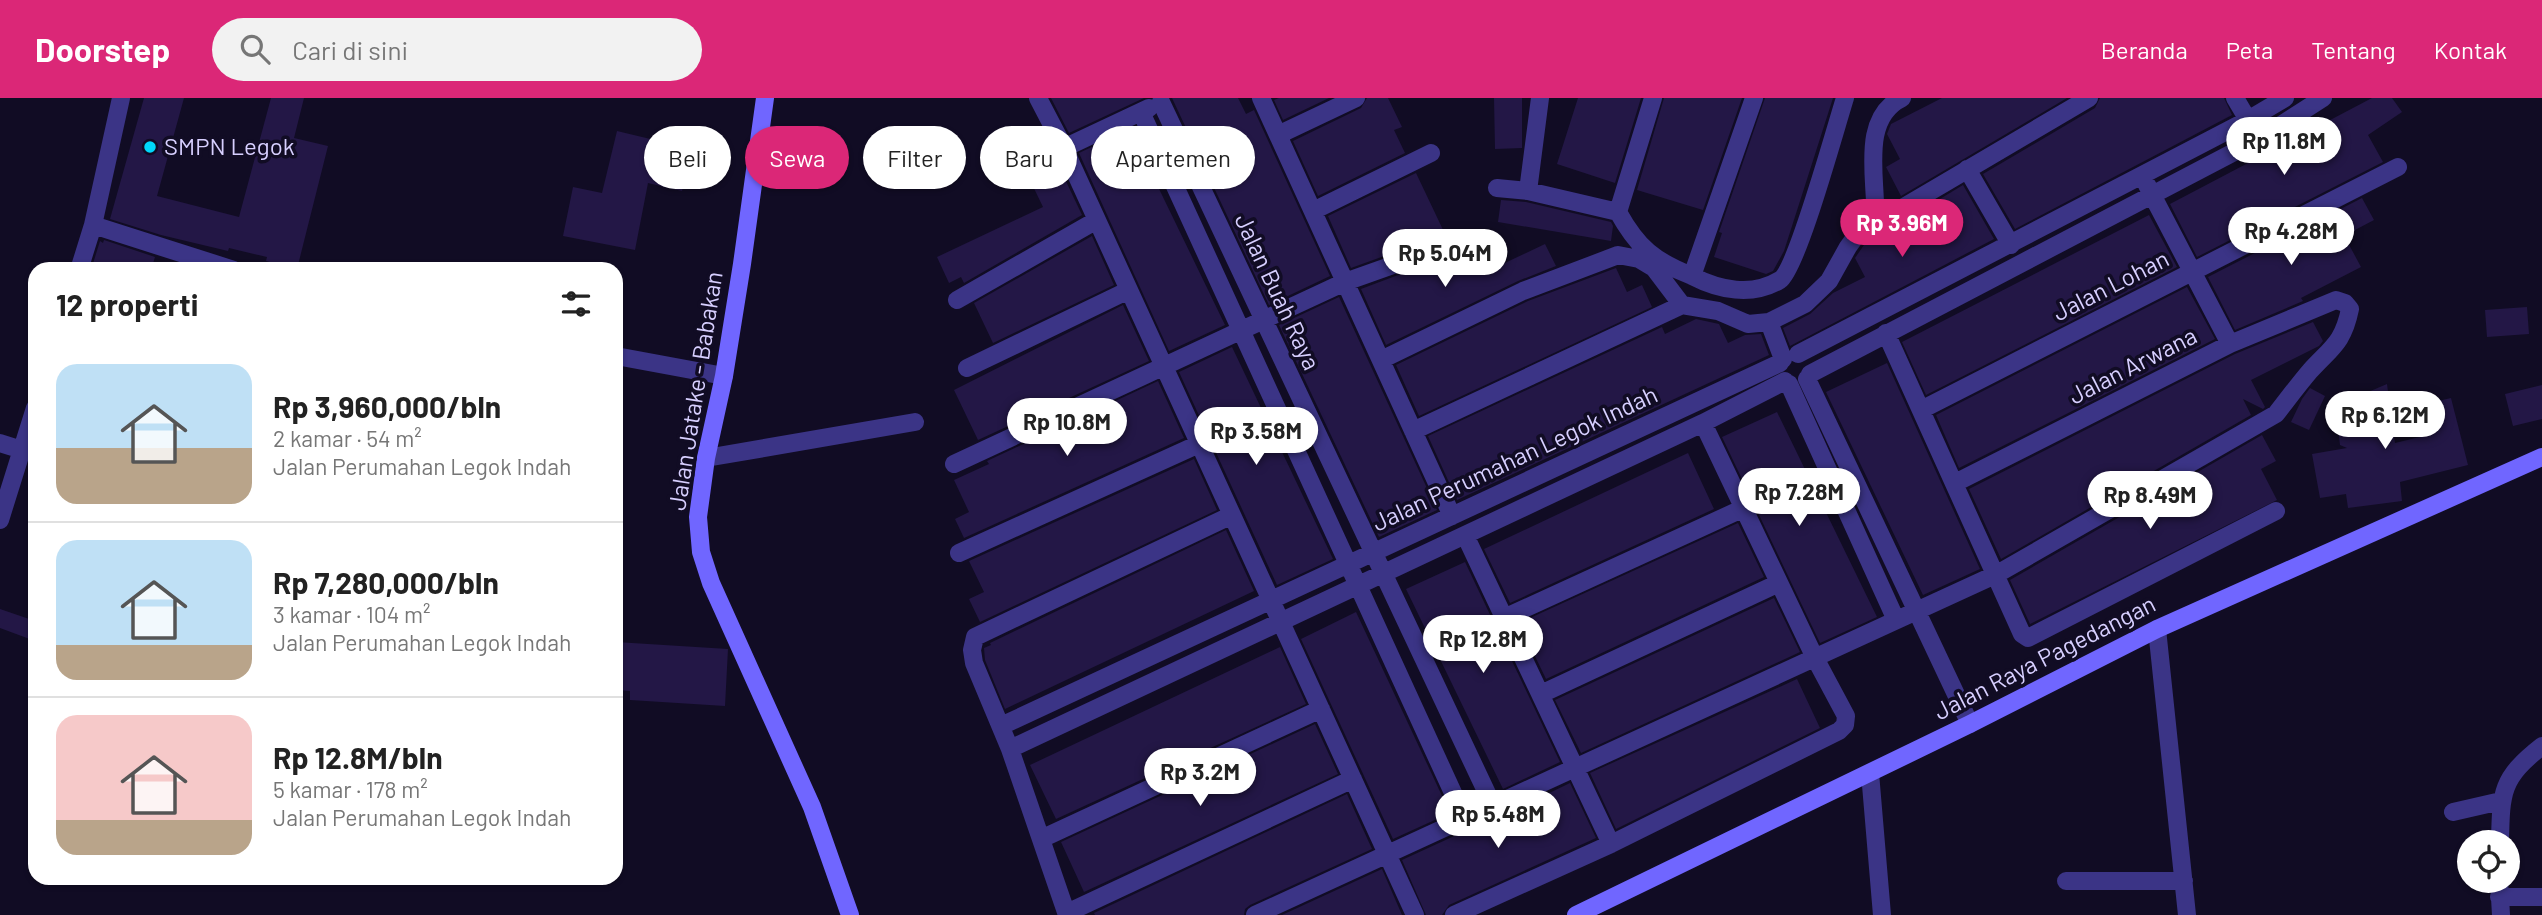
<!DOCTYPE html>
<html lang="id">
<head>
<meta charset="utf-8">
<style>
  :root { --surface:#fff; --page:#f2f2f2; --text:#222; --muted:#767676; --line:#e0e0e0; --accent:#db2777 }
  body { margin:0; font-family:Barlow,sans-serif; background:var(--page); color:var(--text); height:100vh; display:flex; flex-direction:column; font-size:26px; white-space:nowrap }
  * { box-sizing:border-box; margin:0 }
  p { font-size:23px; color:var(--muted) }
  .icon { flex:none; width:38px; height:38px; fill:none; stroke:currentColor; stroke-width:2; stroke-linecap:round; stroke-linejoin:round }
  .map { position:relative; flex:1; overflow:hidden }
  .side { position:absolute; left:28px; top:164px; width:595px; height:623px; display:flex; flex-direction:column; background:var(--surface); border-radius:21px; box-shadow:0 2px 5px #0004 }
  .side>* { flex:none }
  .top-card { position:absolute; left:644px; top:28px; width:665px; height:63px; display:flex; gap:14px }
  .controls { position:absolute; left:2457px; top:732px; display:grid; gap:14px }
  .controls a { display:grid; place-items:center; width:63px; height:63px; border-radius:50%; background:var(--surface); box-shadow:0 2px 5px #0004; font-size:35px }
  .price { position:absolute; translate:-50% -60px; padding:0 16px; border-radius:24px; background:#fff; color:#222; font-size:23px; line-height:46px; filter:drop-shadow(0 2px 4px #0008) }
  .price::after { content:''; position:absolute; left:50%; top:42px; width:21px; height:16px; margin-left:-10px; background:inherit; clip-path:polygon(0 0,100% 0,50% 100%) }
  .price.on { background:var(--accent); color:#fff }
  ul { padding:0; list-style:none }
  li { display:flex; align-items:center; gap:21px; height:175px; padding:0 28px }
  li+li { border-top:2px solid var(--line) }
  li span { display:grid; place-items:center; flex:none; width:196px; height:140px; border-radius:21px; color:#555 }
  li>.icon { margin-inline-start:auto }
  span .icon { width:84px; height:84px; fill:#fffc; stroke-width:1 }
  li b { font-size:30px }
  h2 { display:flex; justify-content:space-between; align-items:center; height:84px; padding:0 28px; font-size:30px }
  .chip { padding:0 24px; border-radius:32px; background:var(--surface); box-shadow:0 2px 5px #0004; font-size:24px; line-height:63px }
  .chip.on { background:var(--accent); color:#fff }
  header { display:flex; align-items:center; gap:42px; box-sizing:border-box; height:98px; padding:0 35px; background:var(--accent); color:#fff }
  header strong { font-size:33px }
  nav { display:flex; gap:38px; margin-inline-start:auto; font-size:24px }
  .search { width:490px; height:63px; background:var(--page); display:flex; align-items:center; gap:18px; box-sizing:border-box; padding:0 24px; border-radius:38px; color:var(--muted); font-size:26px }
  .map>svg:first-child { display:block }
  .building { fill:#231746 }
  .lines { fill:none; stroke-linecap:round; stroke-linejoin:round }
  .street { stroke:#3b3486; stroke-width:18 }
  .secondary { stroke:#7066ff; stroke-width:18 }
  .poi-dot { fill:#00d7fa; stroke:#110c24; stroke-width:2.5 }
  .labels { text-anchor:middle; stroke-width:7; stroke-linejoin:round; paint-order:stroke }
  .poi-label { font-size:24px; fill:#d7cfff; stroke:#110c24; text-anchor:start }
  .street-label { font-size:24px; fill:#d7cfff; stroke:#110c24 }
</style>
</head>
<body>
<header>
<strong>Doorstep</strong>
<div class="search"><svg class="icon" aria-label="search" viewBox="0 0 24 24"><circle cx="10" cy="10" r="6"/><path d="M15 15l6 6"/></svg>Cari di sini</div>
<nav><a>Beranda</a><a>Peta</a><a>Tentang</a><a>Kontak</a></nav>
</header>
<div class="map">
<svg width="2542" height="817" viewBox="0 0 2542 817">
  <rect width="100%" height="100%" fill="#110c24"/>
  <path class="building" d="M144 0H184L157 98 239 119 271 0H304L294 40 328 48 297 171 266 163 267 159 229 150 228 153 161 137 110 121Z
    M1051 0H1144L1069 35Z
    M1172 0H1238L1246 16 1254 12 1330 178 1269 207Z
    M1279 0H1329L1283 22 1274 2Z
    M1367 0H1388L1402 29 1394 32 1405 55 1318 98 1293 43 1361 10Z
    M1494 0H1522V50L1495 51Z
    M1578 0H1641L1615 85 1557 66Z
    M1664 0H1742L1703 112 1637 92Z
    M1765 0H1833L1784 153 1773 173 1766 176 1714 159 1722 135 1719 134Z
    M1942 0H2067L1901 98 1886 69 1900 61 1887 36 1891 26Z
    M2100 0H2224L2232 17 2015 131 1983 76 2095 10Z
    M2372 0H2392L2402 14 2368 37 2383 64 2197 159 2170 106Z
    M1130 31 1225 227 1169 253 1079 55Z
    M617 33 692 51 682 93 648 85 635 152 563 138 573 89 602 95Z
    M1043 35 1082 117 964 185 961 179 949 185 937 159 1043 109 1014 49Z
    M1416 75 1445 136 1351 170 1328 118Z
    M1963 87 1994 141 1790 248 1783 230 1810 216 1833 195 1865 179 1855 160 1864 147Z
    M2362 100 2374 122 2355 132 2347 143 2361 169 2301 200 2303 203 2235 232 2208 179Z
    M1501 102 1526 104 1611 124 1613 128 1611 143 1498 124Z
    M2149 117 2177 169 1926 297 1902 244Z
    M1092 138 1114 187 993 245 974 205Z
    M104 142 155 159 151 172H91L100 143 103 145Z
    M1545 146 1556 168 1518 183 1386 247 1361 191 1478 147 1490 172Z
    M1616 170 1627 194 1642 187 1652 209 1419 318 1396 267 1528 203Z
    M2187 189 2215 241 1959 370 1936 317Z
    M1339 199 1437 412 1379 439 1279 227Z
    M1123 207 1149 263 978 342 954 292Z
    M2527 209 2529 236 2487 239 2485 212Z
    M1696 221 1719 226 1728 245 1745 237 1761 236 1769 257 1457 402 1428 338 1662 229 1665 236Z
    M2313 224 2323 243 2319 248 2251 282 2265 309 2263 311 2243 301 2251 317 2001 461 1969 391 2235 256Z
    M1232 249 1333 461 1277 487 1179 274Z
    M1887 265 1980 471 1923 497 1826 294Z
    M1158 283 1184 340 964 440 955 421 969 414 954 382 989 366 987 363Z
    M2387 286 2395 345 2432 336 2425 306 2451 300 2468 367 2400 384 2402 403 2348 410 2346 396 2320 400 2312 356 2347 350 2340 347 2335 308Z
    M2542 287V321L2513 328 2505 296Z
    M2310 290 2325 298 2309 332 2291 324 2302 301Z
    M1777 314 1877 519 1820 545 1722 339Z
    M2262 337 2276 363 2261 371 2277 402 2030 526 2010 482Z
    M1688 355 1714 411 1510 505 1484 451Z
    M1194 361 1217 412 980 524 969 501 984 494 969 463Z
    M1738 425 1764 479 1546 581 1519 525Z
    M1226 432 1254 493 1005 611 985 562 984 550 991 547 990 545Z
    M1465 464 1560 664 1503 691 1406 491Z
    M1774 500 1800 554 1581 655 1555 602Z
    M0 511 35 523V543L0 530Z
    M1356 514 1450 715 1393 741 1301 541Z
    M616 544 728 551 725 608 630 602V593L616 592Z
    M1280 549 1306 606 1056 721 1030 667Z
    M1797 581 1820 630 1616 731 1590 675Z
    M1315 626 1338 676 1084 794 1061 744Z
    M1570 685 1596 740 1449 807 1442 817H1426L1402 762 1463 734 1464 736Z
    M1347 696 1372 751 1250 807 1245 811 1244 817H1095L1094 815Z
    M1382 771 1402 817H1282Z"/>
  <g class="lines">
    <path class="street" d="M1038 0 1064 50 1415 817
      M1261 0 1452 418
      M1902 0C1864 18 1874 70 1875 105L1881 112 1892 116 2089 0
      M2235 0 2248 22
      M1161 4 1493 708
      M1141 14 1465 721
      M1278 37 1356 0
      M1064 50 1149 10
      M1967 71 2011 147
      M2147 87 2230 246
      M1497 90 1528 93 1618 114C1638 150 1654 163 1692 178L1754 0
      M1528 93 1540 0
      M1313 113 1431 55
      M1618 114 1653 0
      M93 127 234 172
      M79 172 93 127 121 0
      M1692 178C1719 192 1752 199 1780 182 1797 171 1836 28 1845 0
      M957 202 1097 122
      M1769 224 1805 206 1829 183 1848 149 1856 138 1892 116
      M1886 235 2022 536 2028 540 2276 413
      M1798 256 2248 22 2285 0
      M616 258 724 278
      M1381 262 1523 193 1618 157 1639 161 1654 170 1682 207
      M967 270 1129 192
      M1810 276 2259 41 2323 0
      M1807 281 1970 626
      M1789 286 1896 522
      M1921 312 2398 69
      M1413 333 1682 207 1718 213 1748 226 1769 224 1783 261
      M0 345 22 352
      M706 360 915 324
      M954 366 1345 184 1469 140
      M0 422 35 310
      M1465 437 1611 746
      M959 455 1199 346
      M1504 520 1744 410
      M2157 531 2187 817
      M1541 596 1779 485
      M1001 628 1780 265
      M1010 651 1703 325 1785 283
      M1870 675 1882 817
      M2453 714 2501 703
      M1041 741 1321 611
      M2500 744C2501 694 2501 680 2542 648
      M2499 782 2501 817
      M2066 783H2184
      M2499 799H2542
      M1067 815 1353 681
      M1067 817 1010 651 974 565 972 552 975 539 1232 417
      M1255 817 1997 476 2276 316C2287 302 2298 287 2310 273 2332 249 2343 245 2350 211L2345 205 2336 202 2230 246 1955 385
      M1454 817 1611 746 1839 633 1845 627 1846 618 1815 560 1703 325"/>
    <path class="secondary" d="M765 0 742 166 724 278 706 360 698 419 701 454 711 485 812 709 850 817
      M1576 817 1970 626 2157 531 2542 359"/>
  </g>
  <circle class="poi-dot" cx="150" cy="49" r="7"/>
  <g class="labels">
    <g class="poi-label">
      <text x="164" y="57">SMPN Legok</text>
    </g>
    <g class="street-label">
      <text transform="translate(2111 188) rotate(-27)" y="8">Jalan Lohan</text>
      <text transform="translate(1277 194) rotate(65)" y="8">Jalan Buah Raya</text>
      <text transform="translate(2133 268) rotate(-27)" y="8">Jalan Arwana</text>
      <text transform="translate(696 293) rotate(-81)" y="8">Jalan Jatake - Babakan</text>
      <text transform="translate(1515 361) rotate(-25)" y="8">Jalan Perumahan Legok Indah</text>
      <text transform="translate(2045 560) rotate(-27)" y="8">Jalan Raya Pagedangan</text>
    </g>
  </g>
</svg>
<div class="controls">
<a><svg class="icon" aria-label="locate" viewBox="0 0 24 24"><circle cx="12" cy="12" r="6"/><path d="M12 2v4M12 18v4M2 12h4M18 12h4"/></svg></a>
</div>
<b class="price" style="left:2284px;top:79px">Rp 11.8M</b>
<b class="price on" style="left:1902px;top:161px">Rp 3.96M</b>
<b class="price" style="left:2291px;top:169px">Rp 4.28M</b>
<b class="price" style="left:1445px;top:191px">Rp 5.04M</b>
<b class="price" style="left:2385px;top:353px">Rp 6.12M</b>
<b class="price" style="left:1067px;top:360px">Rp 10.8M</b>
<b class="price" style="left:1256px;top:369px">Rp 3.58M</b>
<b class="price" style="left:1799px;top:430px">Rp 7.28M</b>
<b class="price" style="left:2150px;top:433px">Rp 8.49M</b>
<b class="price" style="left:1483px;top:577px">Rp 12.8M</b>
<b class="price" style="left:1200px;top:710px">Rp 3.2M</b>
<b class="price" style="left:1498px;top:752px">Rp 5.48M</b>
<div class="top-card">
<a class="chip">Beli</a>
<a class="chip on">Sewa</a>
<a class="chip">Filter</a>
<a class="chip">Baru</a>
<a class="chip">Apartemen</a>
</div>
<section class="side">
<h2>12 properti<svg class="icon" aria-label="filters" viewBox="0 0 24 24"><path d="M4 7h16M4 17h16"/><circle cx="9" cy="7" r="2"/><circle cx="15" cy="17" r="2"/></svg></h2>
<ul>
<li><span style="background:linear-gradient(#bfe0f5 60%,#b9a48a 0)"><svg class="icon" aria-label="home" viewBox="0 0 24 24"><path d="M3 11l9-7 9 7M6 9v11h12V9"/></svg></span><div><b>Rp 3,960,000/bln</b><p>2 kamar · 54 m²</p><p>Jalan Perumahan Legok Indah</p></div></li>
<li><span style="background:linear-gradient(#bfe0f5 75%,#b9a48a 0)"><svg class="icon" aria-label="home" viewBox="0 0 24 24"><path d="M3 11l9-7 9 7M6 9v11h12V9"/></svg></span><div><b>Rp 7,280,000/bln</b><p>3 kamar · 104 m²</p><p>Jalan Perumahan Legok Indah</p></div></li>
<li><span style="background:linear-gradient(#f6c9c9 75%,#b9a48a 0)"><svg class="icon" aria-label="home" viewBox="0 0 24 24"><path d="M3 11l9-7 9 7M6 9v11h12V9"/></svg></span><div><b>Rp 12.8M/bln</b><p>5 kamar · 178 m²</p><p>Jalan Perumahan Legok Indah</p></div></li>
</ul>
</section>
</div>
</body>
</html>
